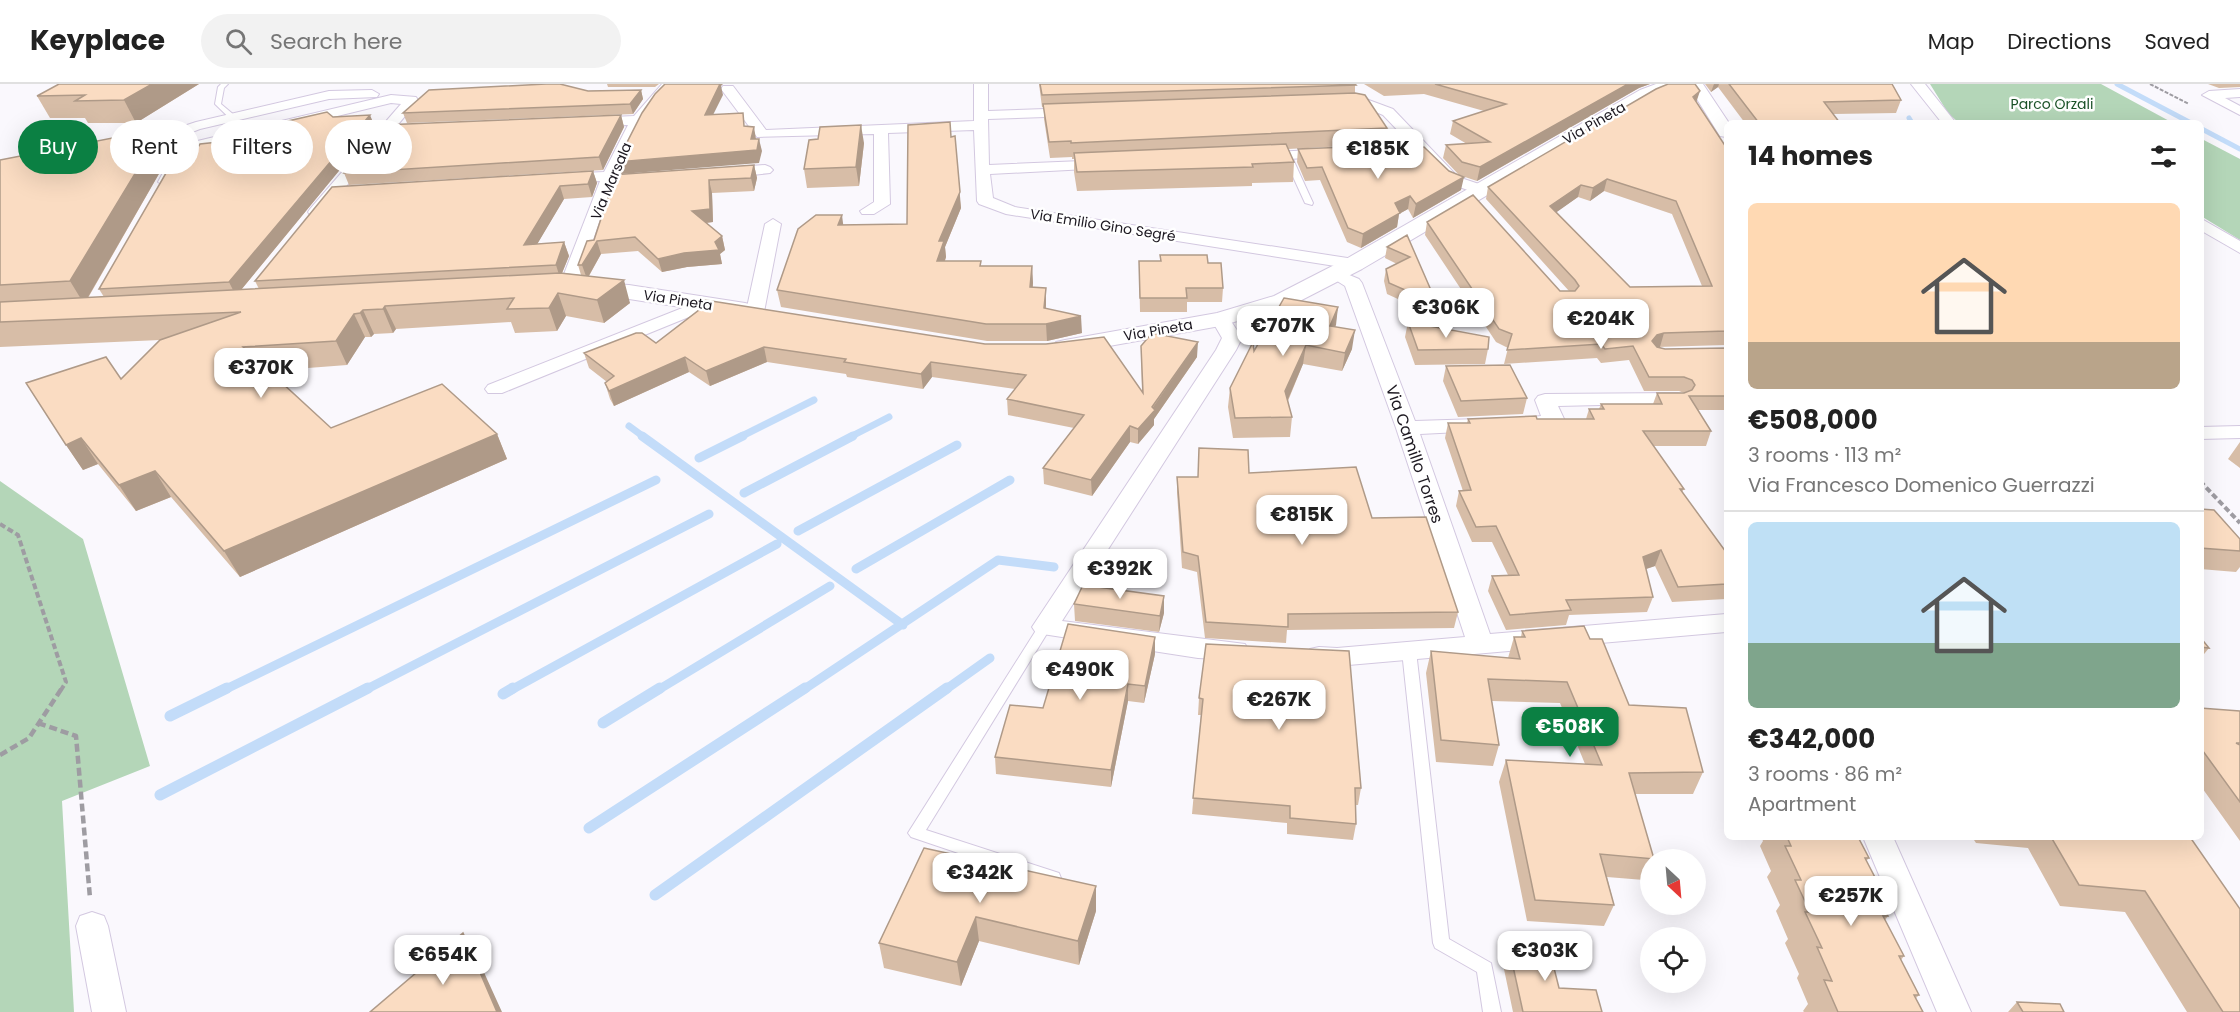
<!DOCTYPE html>
<html lang="en">
<head>
<meta charset="utf-8">
<style>
  :root { --surface:#fff; --page:#f2f2f2; --text:#222; --muted:#767676; --line:#e0e0e0; --accent:#0b8043 }
  body { margin:0; font-family:Poppins,sans-serif; background:var(--page); color:var(--text); height:100vh; display:flex; flex-direction:column; font-size:22px; white-space:nowrap }
  * { box-sizing:border-box; margin:0 }
  p { font-size:20px; color:var(--muted) }
  .icon { flex:none; width:33px; height:33px; fill:none; stroke:currentColor; stroke-width:2; stroke-linecap:round; stroke-linejoin:round }
  .map { position:relative; flex:1; overflow:hidden }
  .sheet { position:absolute; left:1724px; top:36px; width:480px; height:720px; display:flex; flex-direction:column; background:var(--surface); border-radius:9px; box-shadow:0 6px 24px #0002 }
  .sheet>* { flex:none }
  .top-card { position:absolute; left:18px; top:36px; width:570px; height:54px; display:flex; gap:12px }
  .needle { width:39px; rotate:154deg }
  .tools { position:absolute; left:1640px; top:765px; display:grid; gap:12px }
  .tools a { display:grid; place-items:center; width:66px; height:66px; border-radius:50%; background:var(--surface); box-shadow:0 6px 24px #0002; font-size:30px }
  .price { position:absolute; translate:-50% -51px; padding:0 14px; border-radius:12px; background:#fff; color:#222; font-size:20px; line-height:39px; filter:drop-shadow(0 2px 3px #0008) }
  .price::after { content:''; position:absolute; left:50%; top:36px; width:18px; height:14px; margin-left:-9px; background:inherit; clip-path:polygon(0 0,100% 0,50% 100%) }
  .price.on { background:var(--accent); color:#fff }
  ul { padding:0; list-style:none }
  li { display:grid; align-content:center; gap:12px; height:318px; padding:0 24px }
  li+li { border-top:2px solid var(--line) }
  li span { display:grid; place-items:center; height:186px; border-radius:9px; color:#555 }
  li>.icon { margin-inline-start:auto }
  span .icon { width:108px; height:108px; fill:#fffc; stroke-width:1 }
  li b { font-size:26px }
  h2 { display:flex; justify-content:space-between; align-items:center; height:72px; padding:0 24px; font-size:26px }
  .tag { padding:0 21px; border-radius:27px; background:var(--surface); box-shadow:0 6px 24px #0002; font-size:21px; line-height:54px }
  .tag.on { background:var(--accent); color:#fff }
  header { display:flex; align-items:center; gap:36px; box-sizing:border-box; height:84px; padding:0 30px; background:var(--surface); border-bottom:2px solid var(--line) }
  header strong { font-size:28px }
  nav { display:flex; gap:33px; margin-inline-start:auto; font-size:21px }
  .search { width:420px; height:54px; background:var(--page); display:flex; align-items:center; gap:15px; box-sizing:border-box; padding:0 21px; border-radius:33px; color:var(--muted); font-size:22px }
  .map>svg:first-child { display:block }
  .green { fill:#b4d6b8 }
  .lines { fill:none; stroke-linecap:round; stroke-linejoin:round }
  .stream-far3 { stroke:#c3dcf9; stroke-width:5 }
  .stream-far2 { stroke:#c3dcf9; stroke-width:7 }
  .stream-far1 { stroke:#c3dcf9; stroke-width:9 }
  .stream { stroke:#c3dcf9; stroke-width:11 }
  .service-casing { stroke:#d3c8e0; stroke-width:2 }
  .minor-casing { stroke:#d3c8e0; stroke-width:2 }
  .tertiary-casing { stroke:#d3c8e0; stroke-width:2 }
  .path-far2 { stroke:#9e9ca2; stroke-width:2; stroke-dasharray:4 1.5; stroke-linecap:butt }
  .path-far1 { stroke:#9e9ca2; stroke-width:4; stroke-dasharray:6 3; stroke-linecap:butt }
  .path { stroke:#9e9ca2; stroke-width:4.5; stroke-dasharray:8 4; stroke-linecap:butt }
  .service { fill:#fff; fill-rule:evenodd }
  .minor { fill:#fff; fill-rule:evenodd }
  .tertiary { fill:#fff; fill-rule:evenodd }
  .wall { fill:#d7bda7; fill-rule:evenodd }
  .shaded-wall { fill:#af9a88 }
  .building { fill:#fadcc2; stroke:#af9a88; stroke-width:1.5; fill-rule:evenodd }
  .labels { text-anchor:middle; stroke-width:5; stroke-linejoin:round; paint-order:stroke }
  .far-park-label { font-size:14px; fill:#1b5228; stroke:#fff }
  .far-street-label { font-size:14px; fill:#1c1820; stroke:#fff }
  .street-label { font-size:16px; fill:#1c1820; stroke:#fff }
</style>
</head>
<body>
<header>
<strong>Keyplace</strong>
<div class="search"><svg class="icon" aria-label="search" viewBox="0 0 24 24"><circle cx="10" cy="10" r="6"/><path d="M15 15l6 6"/></svg>Search here</div>
<nav><a>Map</a><a>Directions</a><a>Saved</a></nav>
</header>
<div class="map">
<svg width="2240" height="928" viewBox="0 0 2240 928">
  <rect width="100%" height="100%" fill="#faf8fd"/>
  <path class="green" d="M1930 0H2101L2173 39H1959L1948 29Z
    M2200 54 2240 75V156L2201 132Z
    M0 397 83 455 150 682 62 717 74 928H0Z"/>
  <g class="lines">
    <path class="stream-far3" d="M2117 0 2191 39
      M1909 34 1912 39
      M2200 44 2240 65"/>
    <path class="stream-far2" d="M629 342 644 353
      M740 353 814 316
      M850 353 889 333"/>
    <path class="stream-far1" d="M642 352 903 541
      M699 374 743 352
      M744 409 853 352
      M798 447 957 361
      M856 485 1010 396
      M224 606 656 396
      M365 606 709 430
      M511 606 777 460
      M658 606 830 502
      M803 606 998 476 1054 483
      M945 606 990 574"/>
    <path class="stream" d="M503 610 513 604
      M170 632 227 604
      M603 639 660 604
      M160 711 368 604
      M589 744 805 604
      M655 811 947 604"/>
    <defs>
      <path id="service" d="M221 0H228L224 4 221 20 253 47V51H247L215 20 218 3Z
        M1285 71 1292 73 1313 119 1312 121 1305 119 1284 73Z
        M1045 539 1050 540 1051 543 926 746 1059 789 1061 794 1059 799 1053 801 911 753 908 749 1040 540Z
        M1409 562 1414 564 1416 567 1449 855 1491 879 1501 928H1483L1477 888 1435 864 1433 859 1402 567 1404 564Z"/>
      <path id="minor" d="M662 0H676C665 14 652 25 643 39 612 89 597 148 577 203L574 207H562L559 203 600 97 562 100 554 95 562 90 604 88 628 41 591 42 584 38 591 34 634 32Z
        M974 0H988V27L1075 24 1082 28 1075 32 988 35 989 81 1106 76 1113 80 1106 84 990 90 993 114 1015 123 1354 175 1360 176 1363 180 1360 184 1354 185 1006 130 979 120 977 117 974 46 888 49 890 120 874 130H862L860 127 874 118V50L757 53 721 5 723 2H733L766 46 974 37Z
        M1911 0H1925L1956 39H1942Z
        M2240 5V13L2225 14 2240 22V31L2202 11 2209 7Z
        M372 6 379 10 377 13 329 15 200 45 182 52 179 57 185 60 391 11 416 13 418 16 416 19 322 131H310L308 128 310 125 401 20 391 19 189 68 174 98 166 103 158 98 175 66 169 63 124 70 117 66 124 62 166 54 172 46 196 38 329 7Z
        M1341 14 1366 15 1393 25 1458 93 1485 102 1487 105 1479 110 1448 99 1383 31 1364 23 1336 21 1334 18Z
        M1331 65 1336 66 1338 69 1336 72 1258 77 1251 73 1258 69Z
        M765 81 770 83 773 86 770 89 724 94 716 89 724 84Z
        M2200 134 2240 157V169L2200 146Z
        M773 135 781 140 764 228 762 232H748L746 228 765 140Z
        M1335 185 1359 195 1362 199 1415 337 1479 335 1486 337 1490 341 1486 345 1479 347 1420 350 1490 550 1726 530V548L1337 582 1310 579 1306 572 1310 565 1319 563 1337 564 1465 553 1396 344 1345 202 1326 190 1329 186Z
        M705 215 711 216 714 220 711 224 502 309H488L485 305 488 301Z
        M1220 229 1227 231 1242 254 1236 266 1062 537 1245 560 1249 567 1245 574 1236 576 1198 574 1036 549 1032 543 1036 537 1216 266 1222 254 1211 235 1213 231Z
        M1678 309 1685 311 1688 315 1685 319 1558 322 1565 337 1561 341 1523 345 1516 343 1512 339 1516 335 1541 332 1535 316 1538 312 1545 310Z
        M2240 342V354L2200 355V343Z
        M1863 753H1893L1971 928H1937Z
        M92 828 104 832 108 842 126 928H92L76 842 80 832Z"/>
      <path id="tertiary" d="M1656 0H1703L1729 39H1726V53L1720 52 1690 4 1668 7 1652 14 1362 185 1290 222 1220 242 1065 270 1056 268 1053 263 1056 258 1065 256 1217 229 1274 212 1346 175 1640 6Z
        M587 198 629 201 745 219 753 221 757 226 753 231 745 233 629 215 579 210 576 205 579 200Z"/>
    </defs>
    <use href="#service" class="service-casing"/>
    <use href="#minor" class="minor-casing"/>
    <use href="#tertiary" class="tertiary-casing"/>
    <path class="path-far2" d="M2150 0 2189 20"/>
    <path class="path-far1" d="M2200 397 2240 439
      M0 440 18 451 66 598 61 606"/>
    <path class="path" d="M38 639 76 652 90 814
      M0 671 29 654 62 604"/>
    <use href="#service" class="service"/>
    <use href="#minor" class="minor"/>
    <use href="#tertiary" class="tertiary"/>
  </g>
  <path class="wall" d="M199 0 136 39H88L85 34H50L37 12Z
    M607 0H659L655 3H608Z
    M1039 0H1355V9L1387 44 1385 60 1288 65 1294 78 1293 98 1252 99V102L1077 107 1074 88V75H1072V73L1050 74 1044 35V23H1042Z
    M1364 0H1650L1639 4 1477 97 1459 91 1443 74 1446 61 1467 60 1450 50 1453 37 1484 27 1424 10 1384 12Z
    M1705 0H1892L1901 16 1896 29 1833 30 1840 39H1745L1718 3 1711 8Z
    M2208 0H2240V3L2219 4Z
    M641 6 643 15 633 30 407 39 403 29 588 7Z
    M1696 18 1726 63V261L1657 263 1665 265 1726 264V326H1698L1711 347 1706 362H1653L1684 405 1682 408 1726 468V515L1672 518 1655 482 1646 485 1653 513 1647 528 1569 531 1566 541 1506 546 1488 507 1492 492 1508 491 1492 458H1472L1456 422 1459 407H1463L1445 354 1448 339H1467L1468 335H1586L1589 325H1599L1601 320H1653L1657 309H1684L1679 307H1644L1629 276 1601 279 1597 274 1504 280 1508 264 1496 258 1425 151 1427 138 1560 207H1569L1486 115 1488 103ZM1604 107 1672 130 1702 202 1630 203 1556 128 1578 113 1590 117Z
    M621 31 624 43 603 86 349 101 344 89Z
    M333 33 375 43 241 206 259 205 255 197 593 87 597 99 592 113 564 115 537 160 564 158 569 172 562 189 581 191 578 181 594 156 610 106 608 98 754 81 757 94 754 107 712 109 713 138 706 139 722 152 725 166 720 170 722 180 687 183 662 188 638 167 601 170 589 192 630 219 604 239 566 232 557 247 515 249 511 238 396 245 393 249 374 250 371 253H365L347 281 269 287 331 344 497 350 507 375 240 493 171 413 136 427 98 380 83 386 66 361 121 295 160 256 0 263V76L148 47 159 67 164 81 88 214 104 213 99 205 195 68 294 50 288 37Z
    M951 53 961 124 945 163 946 173 945 177H981V182H1032L1033 204 1046 221V225L1082 249 1047 257H987L781 223 777 206 843 141 907 140Z
    M864 59 859 102 807 104 804 85Z
    M1398 64 1461 106 1413 134 1408 125 1399 130 1397 143 1361 164 1347 158 1320 96 1305 97 1297 78 1298 65Z
    M1407 151 1437 220 1435 232 1387 210 1384 197 1386 185 1397 180 1385 174 1387 163Z
    M1160 171 1208 179 1223 204 1222 218H1187V228H1140L1139 177H1160Z
    M705 216 1142 308 1141 262 1197 273 1154 335V341L1138 360 1130 358 1092 412 1044 400 1043 384 1074 344 1008 331 1007 315 1015 305 932 293 923 305 847 293 846 290 767 278 710 302 689 288 614 322 610 315 605 299 607 298 589 284 584 269 656 259 706 221Z
    M1338 223 1335 243 1352 265 1342 287 1303 280 1288 317 1292 333 1290 353 1233 354 1228 323 1230 304 1254 267Z
    M1408 238 1488 265 1485 280 1415 281 1405 253Z
    M1446 282 1527 314 1523 330 1458 333 1443 297Z
    M2240 358V384L2228 375Z
    M1249 389 1372 434 1458 528 1454 544 1287 546 1286 559 1205 554 1197 488 1182 484 1177 408V393H1198Z
    M2200 425 2240 455V483L2236 488 2200 485Z
    M1074 520 1164 529 1159 548 1075 537Z
    M1522 547 1590 555 1629 621 1703 688 1693 710H1635L1654 775 1650 776V784L1644 796 1607 793 1614 821 1604 842 1527 837 1499 698 1506 676 1585 680 1560 619 1492 617 1499 661 1493 682 1436 678 1426 589 1431 567 1508 574 1514 553H1521Z
    M2200 553 2209 564 2200 575Z
    M1206 560 1361 704 1358 721H1355L1356 740 1353 756 1287 750V739L1192 730 1201 631H1198L1199 614Z
    M1155 570 1144 619 1128 617 1111 703 996 690 995 673Z
    M2200 624 2240 627V757L2200 701Z
    M1761 753H1858L1869 774 1866 777 1880 803 1876 808 1888 832 1885 836 1904 872 1901 876 1919 911 1916 914 1923 928H1804L1803 927 1808 920 1797 894 1799 890 1785 859 1788 855 1776 827 1780 821 1767 793 1771 787 1760 762 1763 757Z
    M1972 753H2190L2240 928H2187L2125 828 2060 822 2028 764 1976 759Z
    M924 764 1096 827 1079 881 979 857 961 902 884 884 879 859Z
    M1507 855 1559 904 1602 928H1513L1501 871Z
    M2017 918 2064 928H2008Z"/>
  <path class="shaded-wall" d="M152 0H199L136 39 124 16Z
    M718 0H723L721 2 723 11 707 43 705 31Z
    M1628 0H1650L1639 4 1477 97 1480 83Z
    M1714 0H1719L1718 3 1711 8Z
    M641 6 643 15 633 30 630 20Z
    M1700 7 1696 19 1693 13Z
    M370 31 375 43 236 212 229 198Z
    M621 31 624 43 603 86 599 73Z
    M861 41 864 59 859 102 856 83Z
    M754 43 756 55H759L762 67 759 79 621 90 617 78 751 55Z
    M148 47 159 67 164 81 84 220 70 197Z
    M955 52 961 124 945 163 946 173 939 193 937 177 939 157Z
    M754 81 757 94 754 107 751 94Z
    M593 87 597 99 592 113 588 100Z
    M1464 93 1461 106 1413 134 1416 120Z
    M1607 95 1604 107 1590 117 1593 104Z
    M709 96 712 109 713 138 696 140 692 127Z
    M1581 101 1578 113 1547 135 1550 122Z
    M560 102 564 115 529 174 524 161Z
    M1410 112 1408 125 1399 130 1397 143 1361 164 1363 150 1395 119Z
    M842 131 844 147 838 141Z
    M722 152 725 166 720 170 722 180 687 183 662 188 658 175 684 169 715 158Z
    M597 157 601 170 587 195 582 181Z
    M564 158 569 172 560 194 556 181Z
    M1032 182 1033 199 1031 220 1030 203Z
    M624 196 630 219 604 239 597 216Z
    M1046 204V221L1044 241V224Z
    M558 209 566 232 557 247 549 224Z
    M385 222 396 245 393 249 383 225Z
    M1338 223 1336 241 1327 260 1330 242Z
    M363 226 374 250 371 253 360 229Z
    M354 230 365 253 347 281 336 257Z
    M1081 232 1082 249 1047 257 1046 240Z
    M1355 246 1352 265 1342 287 1345 269Z
    M1664 249 1660 263 1652 265V257L1657 251Z
    M1198 258 1197 273 1154 335V341L1138 360V345Z
    M1306 261 1303 280 1283 327 1285 307Z
    M764 263 767 278 710 302 706 287Z
    M685 273 689 288 614 322 609 307Z
    M931 278 932 293 923 305 921 290Z
    M1130 342V358L1092 412 1091 396Z
    M497 350 507 375 240 493 224 467Z
    M81 354 98 380 83 386 66 361Z
    M155 387 171 413 136 427 119 401Z
    M1661 466 1655 482 1637 488 1643 473Z
    M1164 512V529L1159 548 1160 532Z
    M1155 553V570L1144 619 1145 602Z
    M1128 600V617L1111 703V686Z
    M1096 802V827L1079 881 1078 857Z
    M976 833 979 857 961 902 957 878Z
    M463 849 477 873 502 928H497Z"/>
  <path class="building" d="M59 0H152L124 16 75 17 85 11 37 12Z
    M546 0H560L588 7 641 6 630 20 403 29 429 6Z
    M665 0H720L705 31 743 29 744 42 754 43 751 55H759L757 66 617 78 642 29 655 10Z
    M1040 0H1355L1356 1 1042 11Z
    M1435 0H1628L1480 83 1462 78 1446 61 1490 58 1453 37 1506 20Z
    M1668 0H1695L1700 7 1693 13 1726 63V247L1664 249 1657 251 1652 257 1657 263 1665 265 1726 264V312H1689L1711 347H1643L1684 405H1680L1726 468V500L1678 503 1661 466 1643 473 1653 513 1566 516 1571 526 1510 531 1492 492 1519 491 1496 442 1476 443 1459 407 1471 406 1448 339H1470L1468 335 1536 332 1537 335H1594L1589 325H1604L1601 320H1662L1657 309H1684L1692 306 1695 301 1692 296 1684 293H1649L1633 262 1605 265 1601 260 1507 266 1512 250 1499 245 1427 138 1473 111 1560 207H1575L1579 202 1575 196 1488 103 1656 5ZM1607 95 1676 117 1712 202 1630 203 1550 122 1581 101 1593 104Z
    M1729 0H1892L1901 16 1824 18 1840 39H1759Z
    M1355 9 1365 11 1387 44 1071 59V57L1049 58 1043 20Z
    M327 28 333 33 370 31 229 198 99 205 177 70 195 68 200 60 301 49 288 37Z
    M621 31 599 73 344 89 382 41Z
    M950 38 951 53 955 52 960 108 939 157H944L937 177H981L980 182H1032L1030 203 1046 204 1044 224 1081 232 1046 240H986L777 206 798 145 816 131H842L838 141 907 140 908 41Z
    M861 41 856 83 804 85 809 56 818 55 820 43Z
    M148 47 153 60 70 197 0 201V76Z
    M1286 60 1294 78 1252 80 1253 83 1077 88 1074 69Z
    M1396 61 1398 64 1424 63 1449 87 1464 93 1416 120 1410 112 1395 119 1400 129 1363 150 1348 144 1322 83 1307 84 1298 65Z
    M754 81 751 94 709 96 710 125 692 127 722 152 715 158 719 166 684 169 658 175 635 153 597 157 582 181H578L587 157 594 156 613 98H608L611 91Z
    M593 87 588 100 560 102 524 161 564 158 556 181 255 197 332 103Z
    M1407 151 1437 220 1389 199 1386 185 1410 173 1387 163Z
    M1160 171H1207L1208 179H1221L1223 204H1186L1187 214H1140L1139 177H1161Z
    M560 189 624 196 597 216 558 209 549 224 507 225 514 214 385 222 383 225 363 226 360 229 354 230 336 257 243 263 331 344 442 300 497 350 224 467 155 387 119 401 81 354 66 361 26 299 106 273 121 295 160 256 241 228 0 238V218Z
    M1284 214 1338 223 1330 242 1355 246 1345 269 1306 261 1285 307 1292 333 1235 334 1230 304 1253 258 1254 267Z
    M705 216 985 260H1046L1104 253 1143 309 1141 262 1152 249 1198 258 1152 323 1155 326 1138 345 1130 342 1091 396 1043 384 1084 331 1007 315 1026 291 931 278 921 290 844 278 846 275 764 263 706 287 685 273 609 307 605 299 614 292 584 269 636 249H642L656 259 703 223 710 220Z
    M1408 238 1489 253 1488 265 1418 266Z
    M1510 281 1527 314 1461 317 1446 282Z
    M1199 364 1248 366 1249 389 1356 383 1372 434 1426 433 1458 528 1288 530V543L1206 538 1198 472 1183 468 1177 393H1198Z
    M2200 425 2214 426 2240 455V467L2200 464Z
    M1083 501 1164 512 1160 532 1074 520Z
    M1068 540 1155 553 1145 602 1128 600 1111 686 995 673 1010 621 1043 624Z
    M1584 542 1590 555H1602L1629 621 1686 624 1703 688 1629 689 1654 775 1600 770 1614 821 1535 816 1506 676 1602 681 1567 598 1488 595 1499 661 1441 656 1431 567 1520 575 1514 553H1525L1522 547Z
    M2200 553 2209 564 2200 563Z
    M1206 560 1349 567 1361 704H1355L1356 740 1290 734V722L1193 714 1203 615 1199 614Z
    M2200 624 2240 627V659H2236L2240 661V718L2200 663Z
    M1787 753H1858L1869 774H1865L1880 803H1873L1888 832H1883L1904 872H1899L1919 911H1914L1923 928H1838L1824 896 1832 897 1817 863 1822 864 1805 828H1810L1795 796H1801L1785 762H1791Z
    M2051 753H2190L2240 825V928H2223L2145 807 2079 801Z
    M924 764 1096 802 1078 857 976 833 957 878 879 859Z
    M463 849 497 928H370Z
    M1507 855 1547 856 1559 904 1596 906 1602 928H1523Z
    M2017 918 2060 920 2064 928H2023Z"/>
  <g class="labels">
    <g class="far-park-label">
      <text x="2052" y="25">Parco Orzali</text>
    </g>
    <g class="far-street-label">
      <text transform="translate(1594 39) rotate(-30)" y="5">Via Pineta</text>
      <text transform="translate(611 97) rotate(-67)" y="5">Via Marsala</text>
      <text transform="translate(1103 141) rotate(9)" y="5">Via Emilio Gino Segré</text>
      <text transform="translate(678 216) rotate(9)" y="5">Via Pineta</text>
      <text transform="translate(1158 246) rotate(-10)" y="5">Via Pineta</text>
    </g>
    <g class="street-label">
      <text transform="translate(1415 370) rotate(71)" y="6">Via Camillo Torres</text>
    </g>
  </g>
</svg>
<div class="tools">
<a><svg class="needle" viewBox="-14 -14 28 28"><path d="M0-13l5 13h-10z" fill="#e53935"/><path d="M0 13l5-13h-10z" fill="#767676"/></svg></a>
<a><svg class="icon" aria-label="locate" viewBox="0 0 24 24"><circle cx="12" cy="12" r="6"/><path d="M12 2v4M12 18v4M2 12h4M18 12h4"/></svg></a>
</div>
<b class="price" style="left:1378px;top:96px">€185K</b>
<b class="price" style="left:1446px;top:255px">€306K</b>
<b class="price" style="left:1601px;top:266px">€204K</b>
<b class="price" style="left:1283px;top:273px">€707K</b>
<b class="price" style="left:261px;top:315px">€370K</b>
<b class="price" style="left:1302px;top:462px">€815K</b>
<b class="price" style="left:1120px;top:516px">€392K</b>
<b class="price" style="left:1080px;top:617px">€490K</b>
<b class="price" style="left:1279px;top:647px">€267K</b>
<b class="price on" style="left:1570px;top:674px">€508K</b>
<b class="price" style="left:980px;top:820px">€342K</b>
<b class="price" style="left:1851px;top:843px">€257K</b>
<b class="price" style="left:1545px;top:898px">€303K</b>
<b class="price" style="left:443px;top:902px">€654K</b>
<div class="top-card">
<a class="tag on">Buy</a>
<a class="tag">Rent</a>
<a class="tag">Filters</a>
<a class="tag">New</a>
</div>
<section class="sheet">
<h2>14 homes<svg class="icon" aria-label="filters" viewBox="0 0 24 24"><path d="M4 7h16M4 17h16"/><circle cx="9" cy="7" r="2"/><circle cx="15" cy="17" r="2"/></svg></h2>
<ul>
<li><span style="background:linear-gradient(#ffd9b3 75%,#b9a48a 0)"><svg class="icon" aria-label="home" viewBox="0 0 24 24"><path d="M3 11l9-7 9 7M6 9v11h12V9"/></svg></span><div><b>€508,000</b><p>3 rooms · 113 m²</p><p>Via Francesco Domenico Guerrazzi</p></div></li>
<li><span style="background:linear-gradient(#bfe0f5 65%,#7fa58c 0)"><svg class="icon" aria-label="home" viewBox="0 0 24 24"><path d="M3 11l9-7 9 7M6 9v11h12V9"/></svg></span><div><b>€342,000</b><p>3 rooms · 86 m²</p><p>Apartment</p></div></li>
</ul>
</section>
</div>
</body>
</html>
